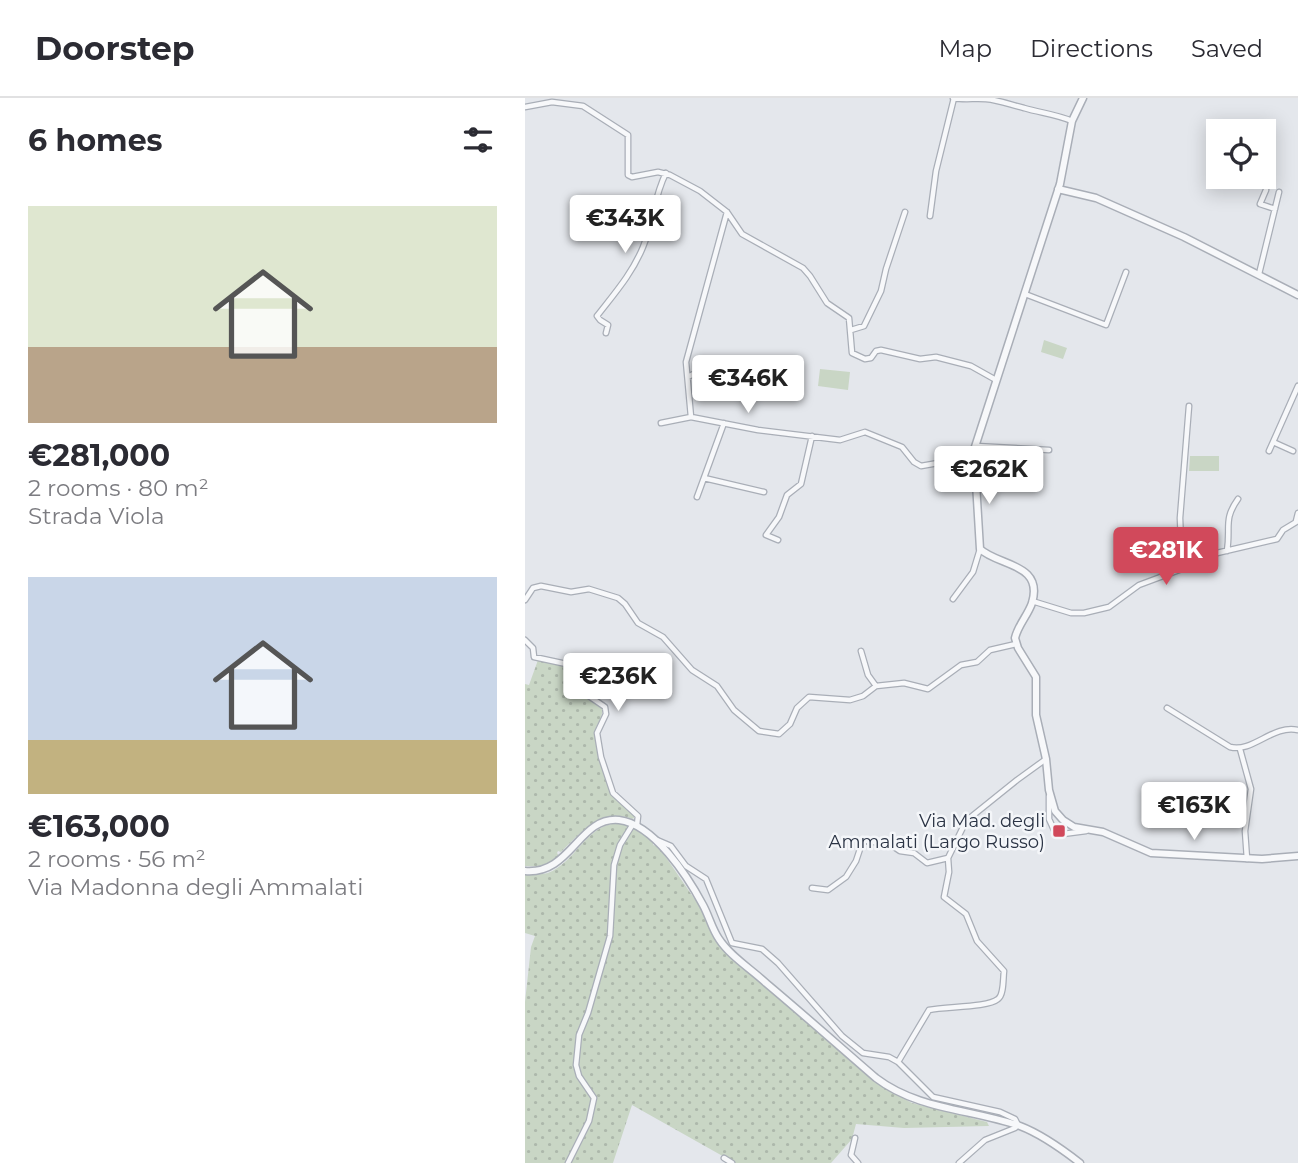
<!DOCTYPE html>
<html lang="en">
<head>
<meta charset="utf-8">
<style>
  :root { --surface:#fff; --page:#f7f7f7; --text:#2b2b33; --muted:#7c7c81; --line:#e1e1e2; --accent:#d1495b }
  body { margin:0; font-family:Montserrat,sans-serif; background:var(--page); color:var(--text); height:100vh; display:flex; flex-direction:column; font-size:26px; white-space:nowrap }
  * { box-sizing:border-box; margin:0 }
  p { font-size:23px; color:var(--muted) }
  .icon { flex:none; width:38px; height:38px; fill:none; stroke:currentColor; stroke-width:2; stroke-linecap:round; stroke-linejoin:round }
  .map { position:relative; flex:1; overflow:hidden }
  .side { display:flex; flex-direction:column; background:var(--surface); width:525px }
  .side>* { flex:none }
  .controls { position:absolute; left:681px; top:21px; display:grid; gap:14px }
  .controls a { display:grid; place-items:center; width:70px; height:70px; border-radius:0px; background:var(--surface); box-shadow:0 4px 18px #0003; font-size:35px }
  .price { position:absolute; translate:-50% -60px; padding:0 16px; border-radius:7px; background:#fff; color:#222; font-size:23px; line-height:46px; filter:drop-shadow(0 2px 4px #0008) }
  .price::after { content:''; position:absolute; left:50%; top:42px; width:21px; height:16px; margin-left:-10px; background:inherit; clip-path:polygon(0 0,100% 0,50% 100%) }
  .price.active { background:var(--accent); color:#fff }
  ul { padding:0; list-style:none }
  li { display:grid; align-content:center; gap:14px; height:371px; padding:0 28px }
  li span { display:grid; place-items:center; height:217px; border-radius:0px; color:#555 }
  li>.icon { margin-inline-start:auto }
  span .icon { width:126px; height:126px; fill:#fffc; stroke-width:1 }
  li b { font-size:30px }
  h2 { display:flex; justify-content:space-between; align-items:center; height:84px; padding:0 28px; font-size:30px }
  header { display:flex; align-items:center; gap:42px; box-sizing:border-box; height:98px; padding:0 35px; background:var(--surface); border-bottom:2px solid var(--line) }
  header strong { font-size:33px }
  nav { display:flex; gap:38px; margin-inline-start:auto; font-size:24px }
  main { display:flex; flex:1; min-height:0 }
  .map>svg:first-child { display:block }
  .grass { fill:url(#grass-dots) }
  .park { fill:#c9d6c5 }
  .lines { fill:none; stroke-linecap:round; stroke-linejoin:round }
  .minor-casing { stroke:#a9aeb7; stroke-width:7 }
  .tertiary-casing { stroke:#a9aeb7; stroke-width:9 }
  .minor { stroke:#f7f8fa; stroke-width:4.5 }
  .tertiary { stroke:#f7f8fa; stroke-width:6 }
  .poi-dot { fill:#d1495b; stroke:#f4f6f9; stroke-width:2.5 }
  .labels { text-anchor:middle; stroke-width:5; stroke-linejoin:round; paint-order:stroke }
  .poi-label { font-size:18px; fill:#2b3445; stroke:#f4f6f9; text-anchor:end }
</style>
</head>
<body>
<header>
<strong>Doorstep</strong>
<nav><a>Map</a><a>Directions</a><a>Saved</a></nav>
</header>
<main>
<section class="side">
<h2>6 homes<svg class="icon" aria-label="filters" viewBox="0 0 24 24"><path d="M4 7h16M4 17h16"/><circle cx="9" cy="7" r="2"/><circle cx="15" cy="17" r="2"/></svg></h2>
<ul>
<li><span style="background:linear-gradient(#dfe7d0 65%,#b9a48a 0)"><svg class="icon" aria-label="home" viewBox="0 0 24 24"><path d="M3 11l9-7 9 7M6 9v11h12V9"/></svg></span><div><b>€281,000</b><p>2 rooms · 80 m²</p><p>Strada Viola</p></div></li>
<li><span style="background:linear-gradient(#c9d6e8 75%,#c2b280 0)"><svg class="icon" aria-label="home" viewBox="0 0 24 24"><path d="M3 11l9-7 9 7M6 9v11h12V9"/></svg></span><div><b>€163,000</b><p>2 rooms · 56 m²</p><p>Via Madonna degli Ammalati</p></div></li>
</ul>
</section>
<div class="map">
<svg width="773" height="1065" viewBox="0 0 773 1065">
  <defs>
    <pattern id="grass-dots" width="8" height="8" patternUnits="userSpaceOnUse" patternTransform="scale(1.75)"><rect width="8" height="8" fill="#c9d6c5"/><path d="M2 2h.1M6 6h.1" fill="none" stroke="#adb8ab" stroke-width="1.8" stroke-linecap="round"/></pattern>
  </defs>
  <rect width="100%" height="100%" fill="#e4e7ec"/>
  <path class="grass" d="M13 562 45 569 52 575 55 594 77 609C79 619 71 625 70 635L83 687 86 695 111 719 107 721C76 709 57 734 36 754L33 753 32 755 34 758C23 768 15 769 0 768V586L4 587Z
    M92 725 105 728 87 769 82 845 53 937 50 970 68 1003 65 1017 40 1065H0V904L6 849 10 838 0 835V776C8 776 16 777 23 775 51 764 60 728 92 725Z
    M108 730 128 743V747L132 748 138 755 173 806 193 846 356 988 387 1005 454 1022 462 1024 464 1028 379 1030 331 1026 327 1041 306 1065H210L107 1007 88 1065H45L66 1025 71 998 56 977 53 966 56 938 86 838 90 768 96 749Z"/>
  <path class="park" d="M519 242 542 250 538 261 516 254Z
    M295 271 325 274 323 292 293 288Z
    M665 358H694V373H664Z"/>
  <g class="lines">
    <defs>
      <path id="minor" d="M428 0C440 2 450 0 461 1 474 2 486 7 499 10 516 15 530 16 547 23
        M0 9 27 4 58 8 103 37V77L107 79 133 74 145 77 175 93 202 114 217 136 278 170 285 178 302 205 324 220 327 255 340 261 346 260 351 253 356 252 395 261 411 259 446 268 471 282
        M741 92 735 106 750 111
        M202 114 161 264 166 319 233 332 315 342 340 334 377 349 389 364 396 368 413 365 430 367 448 372
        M405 118 411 73 429 0
        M734 176 754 94
        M500 196 581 227 601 174
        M326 232 339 228 356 193 361 171 380 114
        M81 235 83 227 75 222 72 218C89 196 107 176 118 149 128 125 129 98 141 75
        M163 279 192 263
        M136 325 166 319
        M748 344 768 353
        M451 348 524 352
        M744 353 773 288
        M179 380 239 394
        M172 399 199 325
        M771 423 773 415
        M253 442 241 437 254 419 262 397 276 386 287 338
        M702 453C706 429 698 422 713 401
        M657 470 655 420 664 308
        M428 501 448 474 455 451
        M0 502 8 490 16 488 46 494 64 491 93 500 100 506 113 525 138 539 167 572 192 588 209 612 234 633 254 636 265 626 272 610 284 599 325 602 338 598 351 588 379 585 403 591 436 567 452 564 465 552 491 546
        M507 503 546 515H559L584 509 614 487 657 471 663 466H682L692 455 752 441 758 432 773 423
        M0 542 8 550 9 559 46 567C56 574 53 583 58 594L80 609 81 616 72 635 76 659 88 695 113 718 112 727
        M336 553 343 577 351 588
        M642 610 705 649C728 655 748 626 773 632
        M715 651 726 691 720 733 722 761
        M524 698V721L529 732 538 736 561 733
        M132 742 146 748 161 768 181 781 207 845 237 851 253 865 317 938 338 955 364 959 373 964 408 999 475 1014 490 1021 493 1027 490 1030 460 1042 434 1065
        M287 790 303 792 321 779 331 763 338 742 366 747 375 753 389 755 402 765 423 760
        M373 964 404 912C420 908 462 910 473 901 479 897 478 880 479 873L452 843 441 816 419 799 424 774 423 760 441 723 492 682 521 661
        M330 1040 326 1057 333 1065
        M199 1060 207 1065
        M43 1065 64 1023 69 1000 54 978 51 967 54 937 63 915 85 838 89 767 95 747 108 726"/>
      <path id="tertiary" d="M558 0 547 23 535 86 449 352 455 451C473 468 519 465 507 505 503 517 493 527 490 540L493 550 511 579V617L521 661 524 692 530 713 538 722 549 729 578 734 626 755 737 761 773 758
        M533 91 571 100 659 139 773 197
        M0 773C46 777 54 718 94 722 129 726 163 779 178 807 184 818 187 831 194 841 205 858 226 871 241 885 278 916 314 948 351 980 393 1012 446 1011 495 1028 516 1036 537 1051 555 1065"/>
    </defs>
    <use href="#minor" class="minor-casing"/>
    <use href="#tertiary" class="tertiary-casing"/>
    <use href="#minor" class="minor"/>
    <use href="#tertiary" class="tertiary"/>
  </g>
  <rect class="poi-dot" x="527" y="726" width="14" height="14" rx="3.5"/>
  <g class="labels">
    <g class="poi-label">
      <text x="520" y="729">Via Mad. degli<tspan x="520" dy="21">Ammalati (Largo Russo)</tspan></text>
    </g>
  </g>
</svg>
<div class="controls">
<a><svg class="icon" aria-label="locate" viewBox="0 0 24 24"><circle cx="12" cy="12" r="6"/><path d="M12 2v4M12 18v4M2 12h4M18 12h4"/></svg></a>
</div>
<b class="price" style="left:100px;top:157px">€343K</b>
<b class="price" style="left:223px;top:317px">€346K</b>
<b class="price" style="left:464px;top:408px">€262K</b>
<b class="price active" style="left:641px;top:489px">€281K</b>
<b class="price" style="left:93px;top:615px">€236K</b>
<b class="price" style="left:669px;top:744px">€163K</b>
</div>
</main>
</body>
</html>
